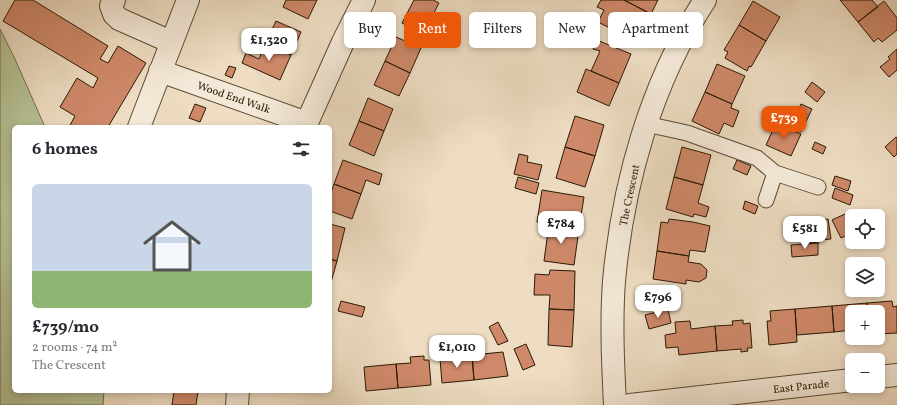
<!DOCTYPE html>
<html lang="en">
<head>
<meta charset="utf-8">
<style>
  :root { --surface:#fff; --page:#f2f2f3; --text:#2b2b33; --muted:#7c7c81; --accent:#ea580c }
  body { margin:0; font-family:Vollkorn,serif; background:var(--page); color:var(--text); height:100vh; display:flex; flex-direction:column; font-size:15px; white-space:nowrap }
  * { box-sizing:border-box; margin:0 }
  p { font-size:13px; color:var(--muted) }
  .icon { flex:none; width:22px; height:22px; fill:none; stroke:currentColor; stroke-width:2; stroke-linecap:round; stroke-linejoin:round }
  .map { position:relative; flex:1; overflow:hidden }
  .side { position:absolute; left:12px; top:125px; width:320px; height:268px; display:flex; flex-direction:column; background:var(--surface); border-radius:6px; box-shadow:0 2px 6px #0003 }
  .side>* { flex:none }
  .top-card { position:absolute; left:344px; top:12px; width:380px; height:36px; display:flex; gap:8px }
  .buttons { position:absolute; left:845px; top:209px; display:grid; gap:8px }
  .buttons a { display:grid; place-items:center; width:40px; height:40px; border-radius:6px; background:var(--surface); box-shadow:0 2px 6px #0003; font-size:20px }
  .price { position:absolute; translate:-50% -34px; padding:0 9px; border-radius:8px; background:#fff; color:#222; font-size:13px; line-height:26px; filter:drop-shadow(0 1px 2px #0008) }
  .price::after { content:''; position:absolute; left:50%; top:24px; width:12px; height:9px; margin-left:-6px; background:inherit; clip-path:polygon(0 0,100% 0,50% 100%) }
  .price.selected { background:var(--accent); color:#fff }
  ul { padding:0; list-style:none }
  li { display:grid; align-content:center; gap:8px; height:212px; padding:0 20px }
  li span { display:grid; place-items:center; height:124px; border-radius:6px; color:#555 }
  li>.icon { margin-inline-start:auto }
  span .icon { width:72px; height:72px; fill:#fffc; stroke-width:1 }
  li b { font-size:17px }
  h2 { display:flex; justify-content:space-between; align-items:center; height:48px; padding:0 20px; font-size:17px }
  .tag { padding:0 14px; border-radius:6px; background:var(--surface); box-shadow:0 2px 6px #0003; font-size:14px; line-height:36px }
  .tag.selected { background:var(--accent); color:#fff }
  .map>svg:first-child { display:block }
  .green { fill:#b6c296; stroke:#706e4c }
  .building { fill:#cf896a; stroke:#291902 }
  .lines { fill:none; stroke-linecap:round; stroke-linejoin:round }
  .lane-casing { stroke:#5a4a32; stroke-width:17 }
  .street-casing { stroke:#5a4a32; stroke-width:24 }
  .lane { stroke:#f4e9d8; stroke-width:15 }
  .street { stroke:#f4e9d8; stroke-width:22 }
  .labels { text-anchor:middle; stroke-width:4; stroke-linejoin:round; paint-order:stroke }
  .street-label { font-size:11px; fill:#291902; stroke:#f4e9d8 }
</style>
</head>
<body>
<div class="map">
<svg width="897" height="405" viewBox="0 0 897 405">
  <rect width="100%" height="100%" fill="#eeddc3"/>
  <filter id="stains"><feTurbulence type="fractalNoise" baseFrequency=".005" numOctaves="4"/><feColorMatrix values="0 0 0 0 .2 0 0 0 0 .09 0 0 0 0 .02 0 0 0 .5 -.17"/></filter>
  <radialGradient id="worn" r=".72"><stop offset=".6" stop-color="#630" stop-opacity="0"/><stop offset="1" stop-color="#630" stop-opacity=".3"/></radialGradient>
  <path class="green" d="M0 29 14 57 45 127H14V391H104L103 405H0Z"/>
  <path class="building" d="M15 0H33L108 46 100 59 108 63 118 46 146 63 108 127H69L75 116 60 107 77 78 93 88 98 78 3 21Z
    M286 0H317L308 19 283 7Z
    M414 0H433L439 3 423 34 402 23Z
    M601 0H624L651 14 637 42 598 22 604 10 597 7Z
    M624 0H658L651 14Z
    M840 0H872L878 7 858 22Z
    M753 1 780 17 766 41 739 25Z
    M884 1 897 18V30L882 42 878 38 874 42 858 22Z
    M276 21 301 32 291 55 265 44Z
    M739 25 766 41 751 67 749 66 747 71 725 58 728 52 724 50Z
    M396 37 421 48 410 73 385 61Z
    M597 40 631 54 619 83 591 71 600 51 593 49Z
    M265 44 291 55 280 80 242 63 246 53 259 59Z
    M897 49V70L889 77 880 67 890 59 888 57Z
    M385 61 410 73 399 96 374 85Z
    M717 64 745 76 732 104 705 92Z
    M229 66 236 68 232 78 225 75Z
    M586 69 619 83 609 106 577 92Z
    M812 82 825 92 817 102 805 92Z
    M705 92 732 104 731 108 739 111 733 127 724 123 719 134 692 121Z
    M368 98 393 109 384 131 359 121Z
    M195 104 206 108 200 122 189 118Z
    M801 104 812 109 801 132 790 127Z
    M575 116 604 125 595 156 565 147Z
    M359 121 384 131 374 156 349 145Z
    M776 123 801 134 791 156 766 145Z
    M896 137 897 138V154L894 157 885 147Z
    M815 142 826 147 823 154 812 149Z
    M565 147 595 156 585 187 556 178Z
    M682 147 711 155 703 185 674 177Z
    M519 154 528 156 527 162 542 165 538 180 514 174Z
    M343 160 382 174 379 185 366 180 361 194 334 184Z
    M737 160 751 166 747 175 733 169Z
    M835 176 851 181 848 191 832 185Z
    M518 177 539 183 536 194 515 188Z
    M674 177 703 185 698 203 709 207 706 217 694 214 693 217 666 209Z
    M334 184 361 194 352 219 330 211V196Z
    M835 188 853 195 850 205 832 198Z
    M542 190 584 197 579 229 537 222Z
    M745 201 758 206 755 214 743 209Z
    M845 214 852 228V233L841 238 832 220Z
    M669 219 693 222 710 226 705 252 690 250 689 256 657 251 661 222 668 223Z
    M828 219 831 239 821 240 818 220Z
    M788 221 800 227 795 236 783 230Z
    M330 224 345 228 337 261 330 259Z
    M549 224 579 229 574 265 544 261Z
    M820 234V242L810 243 809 235Z
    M818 243V255L792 257 791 245Z
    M657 251 689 256 688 262 701 264 707 270 706 278 699 282 686 280V284L653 279Z
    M330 259 337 261 330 286Z
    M550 270 575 271 574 310 549 309 550 295H534L535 274 549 275Z
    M341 301 365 307 362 317 338 311Z
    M892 301 893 307 897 306V333L878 334V312H868L867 303Z
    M867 303 868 312H852V330L834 332 832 306Z
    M832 306 834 332 797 335 795 309Z
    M549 309 574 310 572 347 548 345Z
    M668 309 671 323 649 329 645 315Z
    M795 309 797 342 769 345 767 321H771L770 311Z
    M743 320V324L750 323 752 348H747L748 351 741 352V349L717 351 715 326 733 325 732 321Z
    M690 321 691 329 715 326 717 351 679 355 678 347 666 348 665 335 676 333 675 322Z
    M498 322 508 341 498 345 489 327Z
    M526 344 535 365 523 370 514 349Z
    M503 352 508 376 474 380 472 355Z
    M472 355 474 380 442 383 440 359Z
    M424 356V360H429L431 385 398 388 396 364 411 363 410 357Z
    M396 364 398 388 366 391 364 367Z
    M174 391H198L196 405H172Z"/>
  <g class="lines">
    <defs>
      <path id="lane" d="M646 124 687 133 757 158 775 173 818 187
        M766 200 775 173"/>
      <path id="street" d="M114 0 111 6 114 14 119 19 171 42
        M160 71 307 123
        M139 127 188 0
        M305 127 343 42 364 0
        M878 377 897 375
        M237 405 238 391
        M615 405C613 364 611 322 614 281 623 183 651 83 705 0
        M630 405 852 380"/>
    </defs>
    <use href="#lane" class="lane-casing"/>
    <use href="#street" class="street-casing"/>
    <use href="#lane" class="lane"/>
    <use href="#street" class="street"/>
  </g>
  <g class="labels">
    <g class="street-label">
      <text transform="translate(234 97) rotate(19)" y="4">Wood End Walk</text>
      <text transform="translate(629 195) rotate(-78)" y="4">The Crescent</text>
      <text transform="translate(801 386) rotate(-6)" y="4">East Parade</text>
    </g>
  </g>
  <rect width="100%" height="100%" filter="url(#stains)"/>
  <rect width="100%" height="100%" fill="url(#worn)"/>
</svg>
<div class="buttons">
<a><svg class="icon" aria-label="locate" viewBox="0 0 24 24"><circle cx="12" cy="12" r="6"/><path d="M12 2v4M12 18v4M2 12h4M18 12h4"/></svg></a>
<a><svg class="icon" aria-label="layers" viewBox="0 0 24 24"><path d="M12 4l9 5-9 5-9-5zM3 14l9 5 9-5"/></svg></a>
<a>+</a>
<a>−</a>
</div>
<b class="price" style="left:269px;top:62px">£1,320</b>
<b class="price selected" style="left:784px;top:140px">£739</b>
<b class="price" style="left:561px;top:245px">£784</b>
<b class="price" style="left:805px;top:250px">£581</b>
<b class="price" style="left:658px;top:319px">£796</b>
<b class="price" style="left:457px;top:369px">£1,010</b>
<div class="top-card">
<a class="tag">Buy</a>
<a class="tag selected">Rent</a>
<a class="tag">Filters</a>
<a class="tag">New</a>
<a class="tag">Apartment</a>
</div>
<section class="side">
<h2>6 homes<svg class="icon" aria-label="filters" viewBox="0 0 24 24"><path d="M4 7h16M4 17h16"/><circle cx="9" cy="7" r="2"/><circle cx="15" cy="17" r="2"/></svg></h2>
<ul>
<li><span style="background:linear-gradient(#c9d6e8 70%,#8fb573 0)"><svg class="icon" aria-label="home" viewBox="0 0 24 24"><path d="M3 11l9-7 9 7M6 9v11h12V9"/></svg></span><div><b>£739/mo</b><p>2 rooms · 74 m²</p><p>The Crescent</p></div></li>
</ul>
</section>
</div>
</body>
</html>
